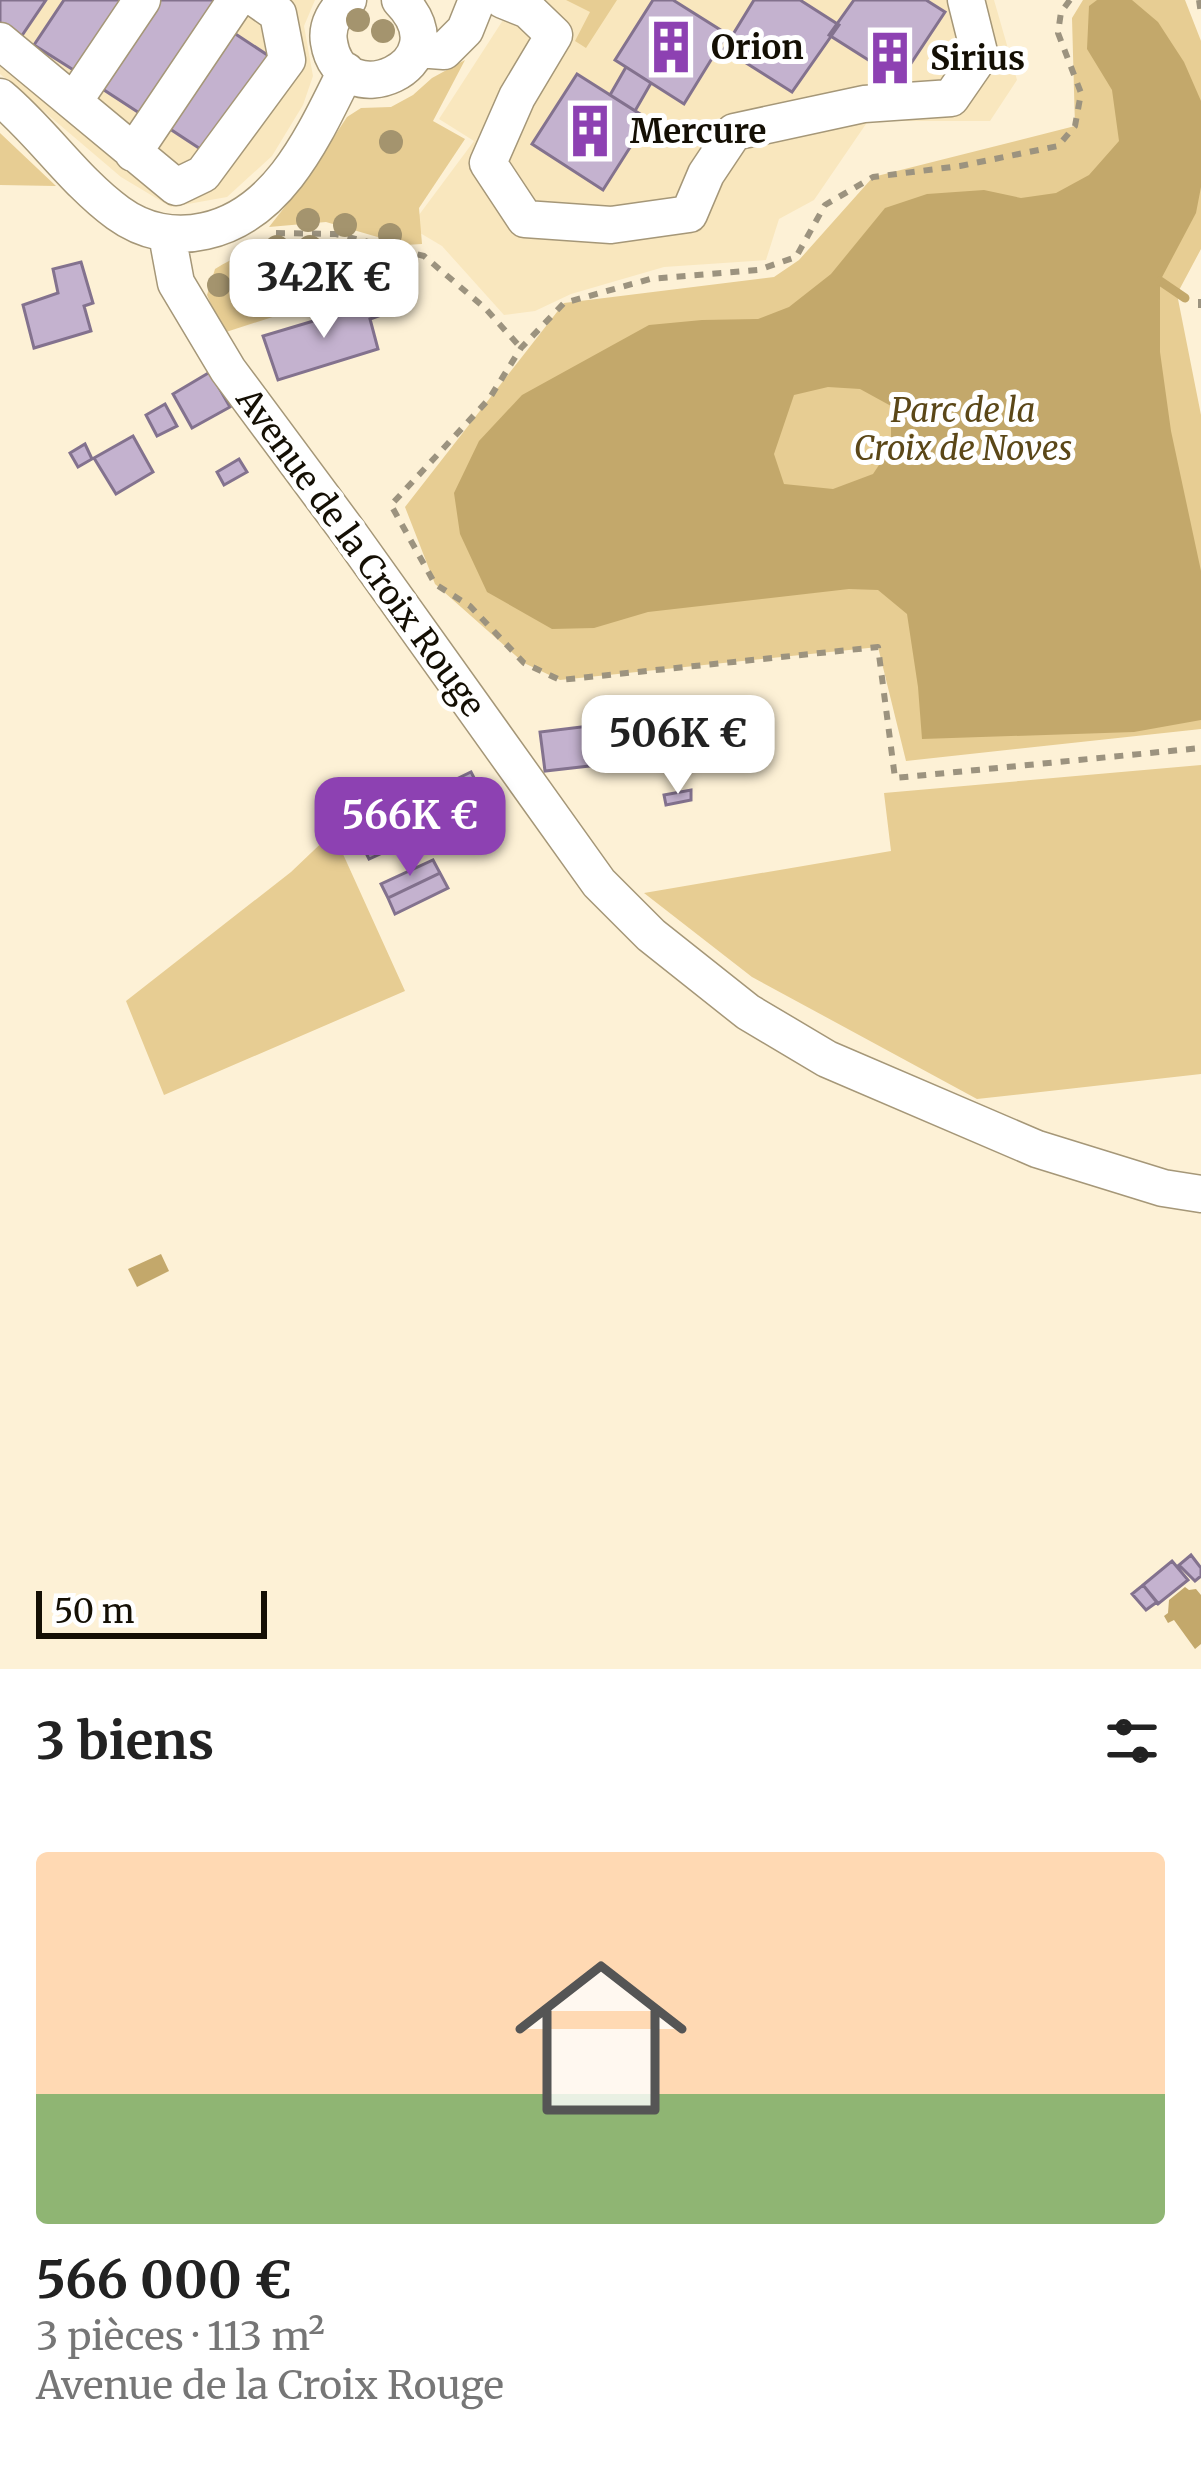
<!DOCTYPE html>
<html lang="fr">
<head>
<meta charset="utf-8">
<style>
  :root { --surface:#fff; --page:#f2f2f2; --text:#222; --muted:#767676; --accent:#8d41b2 }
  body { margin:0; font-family:Merriweather,serif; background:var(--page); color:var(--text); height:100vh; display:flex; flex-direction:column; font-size:45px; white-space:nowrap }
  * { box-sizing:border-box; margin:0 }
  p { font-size:39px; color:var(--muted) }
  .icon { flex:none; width:66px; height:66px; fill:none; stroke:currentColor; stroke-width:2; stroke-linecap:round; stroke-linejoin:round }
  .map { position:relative; height:1669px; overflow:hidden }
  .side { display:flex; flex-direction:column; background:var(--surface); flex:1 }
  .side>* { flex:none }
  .scale { position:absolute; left:36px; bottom:30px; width:231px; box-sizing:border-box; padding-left:12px; border:6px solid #140f04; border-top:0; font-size:33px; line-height:42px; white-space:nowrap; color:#140f04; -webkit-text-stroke:9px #fff; paint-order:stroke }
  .price { position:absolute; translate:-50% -102px; padding:0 27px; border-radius:24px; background:#fff; color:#222; font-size:39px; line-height:78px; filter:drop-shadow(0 3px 6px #0008) }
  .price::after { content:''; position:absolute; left:50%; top:72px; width:36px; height:27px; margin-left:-18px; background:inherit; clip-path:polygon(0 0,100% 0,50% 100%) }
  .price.selected { background:var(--accent); color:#fff }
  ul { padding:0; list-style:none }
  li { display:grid; align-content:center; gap:24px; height:636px; padding:0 36px }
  li span { display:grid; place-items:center; height:372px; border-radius:12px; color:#555 }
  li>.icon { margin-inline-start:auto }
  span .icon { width:216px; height:216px; fill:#fffc; stroke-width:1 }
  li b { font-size:51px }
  h2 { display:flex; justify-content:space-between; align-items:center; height:144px; padding:0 36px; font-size:51px }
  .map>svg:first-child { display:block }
  .built { fill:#f9e7be }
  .green { fill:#e7cd93 }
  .water { fill:#c3a86b; fill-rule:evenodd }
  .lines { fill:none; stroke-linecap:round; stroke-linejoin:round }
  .stream { stroke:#c3a86b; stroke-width:9 }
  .building { fill:#c4b2cf; stroke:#83728e; stroke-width:3 }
  .minor-casing { stroke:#a59778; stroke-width:39 }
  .path { stroke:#9c937f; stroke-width:6; stroke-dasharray:9 9; stroke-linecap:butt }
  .minor { stroke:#fff; stroke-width:36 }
  .tree { fill:#a4946e }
  .labels { text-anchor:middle; stroke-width:10; stroke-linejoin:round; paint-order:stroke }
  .poi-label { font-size:33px; font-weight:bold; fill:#140f04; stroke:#fff; text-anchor:start }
  .park-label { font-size:33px; font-style:italic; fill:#5b4718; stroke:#fff }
  .street-label { font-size:33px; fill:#140f04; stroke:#fff }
</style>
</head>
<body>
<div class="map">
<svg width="1201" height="1669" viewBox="0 0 1201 1669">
  <rect width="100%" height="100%" fill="#fdf1d6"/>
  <path class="built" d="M0 0H315L304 26 313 76 303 105 272 156 227 197 171 207 121 177 0 74Z
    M516 0H994L1017 80 990 121H868L814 200 779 219 766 260 664 267 571 294 535 311 504 315 442 246 410 227 474 141 439 119Z"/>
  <path class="green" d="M566 0H617L586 48 575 41 590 12Z
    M1083 0H1185L1201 41V249L1177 294 1201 415V729L906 761 878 647 560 680 524 663 435 584 405 507 564 303 774 277 799 260 873 177 1075 126 1072 18Z
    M465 60 433 121 465 139 419 208 422 244 405 245 326 222 269 227 302 185 347 117 361 108 391 107 413 95 432 78Z
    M0 133 56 186 0 185Z
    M316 238 396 258 412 272 223 333 207 295 215 269C253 246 272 241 316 238Z
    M1201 765V1074L977 1099 752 977 644 893 891 851 884 793Z
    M333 832 405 991 164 1095 126 1001 291 872Z"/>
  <path class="water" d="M1097 0H1132L1158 22 1184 62 1201 101V187L1196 213 1160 281V352L1171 431 1201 571V720L1134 732 922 739 918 687 907 614 878 590 849 589 648 612 594 628 552 629 487 592 460 534 454 493 479 441 522 395 649 325 702 320 758 319 789 307 831 274 885 208 927 194 984 190 1021 198 1056 193 1089 175 1119 141 1112 90 1087 49 1089 6ZM828 387 860 389 891 406V447L873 474 833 489 784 484 774 454 794 395Z
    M161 1254 169 1271 137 1287 128 1269Z
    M1185 1587 1189 1590 1196 1589 1201 1595V1644L1195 1649 1174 1620 1168 1623 1164 1616 1168 1613 1169 1600Z"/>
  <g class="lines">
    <path class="stream" d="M1160 281 1185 298"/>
  </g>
  <path class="building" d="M0 0H46L21 37 0 23Z
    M64 0H133L83 76 34 45Z
    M159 0H229L150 120 101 88Z
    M653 0H673L727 34 684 104 615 60Z
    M754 0H800L839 25 792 92 724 49Z
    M854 0H926L945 12 900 80 829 35Z
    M231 31 278 62 214 158 167 127Z
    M626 67 651 83 635 111 610 95Z
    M577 74 648 119 603 190 532 144Z
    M81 262 93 303 84 306 91 331 34 348 23 305 58 293 53 269Z
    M384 300 387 313 370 319 378 349 278 380 263 336Z
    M210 372 230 407 192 428 173 394Z
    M165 404 177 426 157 436 146 415Z
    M133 436 153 472 116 494 94 458Z
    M85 444 92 459 78 467 70 453Z
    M239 459 247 472 224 485 217 472Z
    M688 714 690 732 676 733 678 756 545 771 540 732Z
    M471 772 487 803 404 843 389 812Z
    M691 790V800L666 805 664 795Z
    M389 812 404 843 369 859 354 829Z
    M433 860 440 873 388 898 381 884Z
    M440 873 448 888 395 914 388 898Z
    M1191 1555 1201 1568V1576L1195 1581 1179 1565Z
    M1172 1561 1188 1580 1158 1604 1143 1585Z
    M1143 1585 1157 1602 1146 1610 1132 1594Z"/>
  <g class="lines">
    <defs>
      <path id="minor" d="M348 0C336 10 326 25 329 42 340 118 465 66 400 0
        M503 0 528 10 554 35 517 97 488 163 525 219 611 225 689 214 706 174 734 132 864 104 951 98 980 56 966 0
        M0 41 176 187 203 174 287 60 278 14 258 0
        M417 49 444 51 465 30 477 0
        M0 97C42 132 74 181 118 213 144 232 175 238 205 231 280 215 315 133 346 71
        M74 101 142 0
        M133 153 236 0
        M167 235 176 283 228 370 349 533 599 883 651 935 748 1012 827 1059 1037 1149 1163 1188 1201 1194"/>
    </defs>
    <use href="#minor" class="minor-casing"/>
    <path class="path" d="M1070 0 1061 12 1058 33 1081 93 1075 126 1058 146 960 166 873 177 825 205 796 257 758 270 650 279 564 303 521 348 489 399 391 505 435 584 470 606 524 663 560 680 878 647 895 778 1201 748
      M1199 0 1201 14
      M276 233 336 234 424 256 485 308 521 348
      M1201 299V316"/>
    <use href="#minor" class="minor"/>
  </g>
  <g class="tree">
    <circle cx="358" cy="20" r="12"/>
    <circle cx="383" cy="31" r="12"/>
    <circle cx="391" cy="142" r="12"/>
    <circle cx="308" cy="220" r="12"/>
    <circle cx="345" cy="225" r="12"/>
    <circle cx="390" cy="235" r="12"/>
    <circle cx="277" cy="247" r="12"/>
    <circle cx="310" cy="247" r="12"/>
    <circle cx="346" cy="253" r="12"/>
    <circle cx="378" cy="261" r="12"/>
    <circle cx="219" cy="285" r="12"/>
  </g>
  <defs>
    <symbol id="building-bare" viewBox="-9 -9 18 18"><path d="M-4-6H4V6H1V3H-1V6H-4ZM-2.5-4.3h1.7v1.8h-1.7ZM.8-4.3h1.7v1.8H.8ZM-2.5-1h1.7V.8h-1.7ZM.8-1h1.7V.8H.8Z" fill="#8d41b2" stroke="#fff" stroke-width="2.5" paint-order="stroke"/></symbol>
  </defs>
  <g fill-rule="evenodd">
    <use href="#building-bare" x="633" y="9" width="76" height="76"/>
    <use href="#building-bare" x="852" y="20" width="76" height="76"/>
    <use href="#building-bare" x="552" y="93" width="76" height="76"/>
  </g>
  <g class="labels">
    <g class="poi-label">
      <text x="711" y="59">Orion</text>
      <text x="930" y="70">Sirius</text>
      <text x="630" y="143">Mercure</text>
    </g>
    <g class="park-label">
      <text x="963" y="422">Parc de la<tspan x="963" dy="38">Croix de Noves</tspan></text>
    </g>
    <g class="street-label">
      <text transform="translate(361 552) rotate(54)" y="12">Avenue de la Croix Rouge</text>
    </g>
  </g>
</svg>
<div class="scale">50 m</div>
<b class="price" style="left:324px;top:341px">342K €</b>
<b class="price" style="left:678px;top:797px">506K €</b>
<b class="price selected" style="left:410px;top:879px">566K €</b>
</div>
<section class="side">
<h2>3 biens<svg class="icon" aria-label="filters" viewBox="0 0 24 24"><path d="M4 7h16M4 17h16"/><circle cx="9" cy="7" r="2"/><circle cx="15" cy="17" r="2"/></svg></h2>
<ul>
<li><span style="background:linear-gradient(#ffd9b3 65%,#8fb573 0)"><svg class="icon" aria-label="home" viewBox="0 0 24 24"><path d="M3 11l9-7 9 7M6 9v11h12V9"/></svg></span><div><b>566 000 €</b><p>3 pièces · 113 m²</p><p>Avenue de la Croix Rouge</p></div></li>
</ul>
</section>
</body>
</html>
